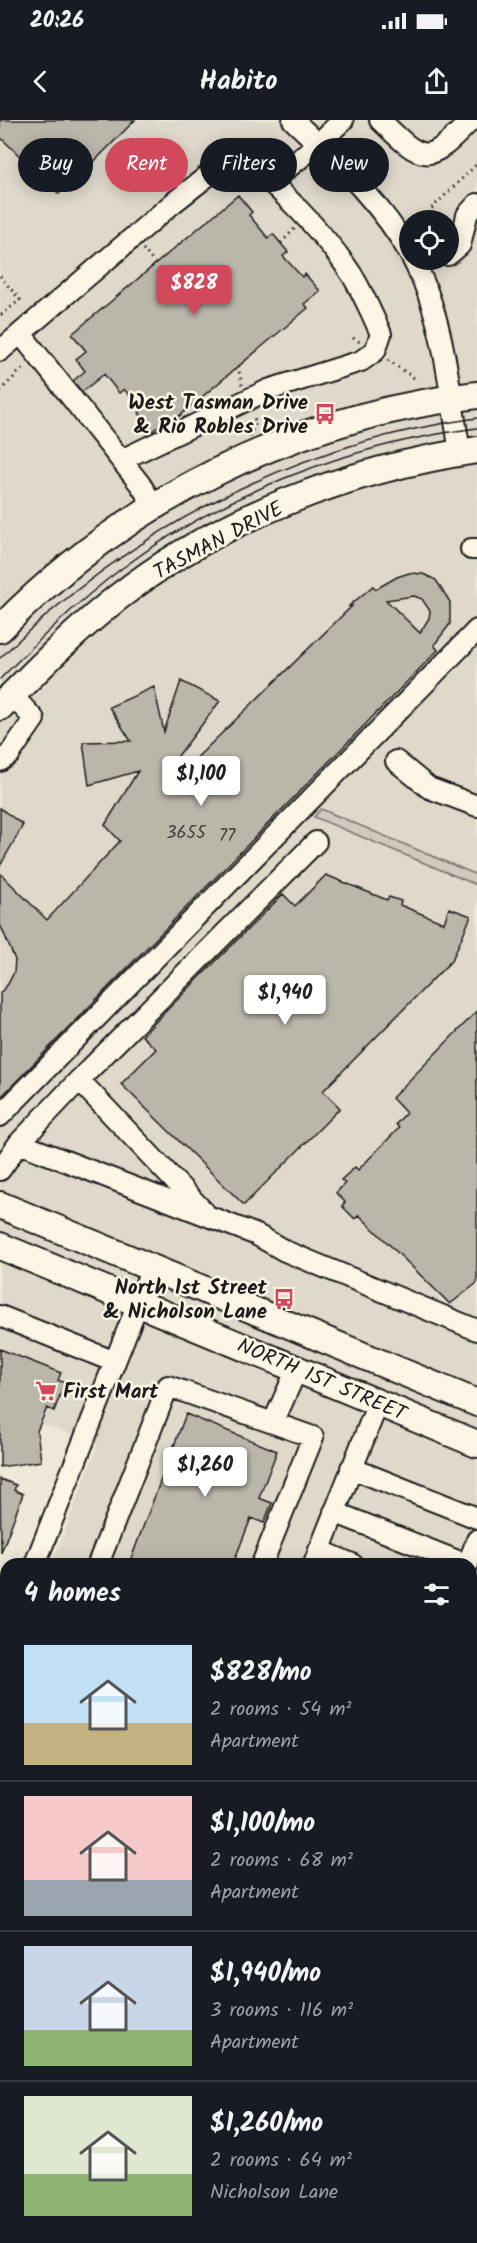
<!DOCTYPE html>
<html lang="en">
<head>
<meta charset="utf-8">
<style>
  :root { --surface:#171b24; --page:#242831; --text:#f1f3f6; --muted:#9ea1a6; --line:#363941; --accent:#d1495b }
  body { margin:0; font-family:Kalam,sans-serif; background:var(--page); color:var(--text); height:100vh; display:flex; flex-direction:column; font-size:22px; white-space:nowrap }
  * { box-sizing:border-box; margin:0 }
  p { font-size:20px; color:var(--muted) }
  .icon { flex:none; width:33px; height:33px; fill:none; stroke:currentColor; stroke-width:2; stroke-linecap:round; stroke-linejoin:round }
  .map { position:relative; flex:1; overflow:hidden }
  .drawer { position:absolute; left:0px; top:1438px; width:477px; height:686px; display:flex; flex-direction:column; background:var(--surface); border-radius:18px 18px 0 0; box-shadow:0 3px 15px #0003 }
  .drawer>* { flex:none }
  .top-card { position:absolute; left:18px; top:18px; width:441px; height:54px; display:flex; gap:12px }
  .fabs { position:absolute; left:399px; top:90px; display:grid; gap:12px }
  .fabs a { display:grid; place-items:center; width:60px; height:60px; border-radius:50%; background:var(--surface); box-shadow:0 3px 15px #0003; font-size:30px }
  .price { position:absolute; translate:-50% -51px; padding:0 14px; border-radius:6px; background:#fff; color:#222; font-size:20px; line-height:39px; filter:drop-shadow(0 2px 3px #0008) }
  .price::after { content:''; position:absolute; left:50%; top:36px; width:18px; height:14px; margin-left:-9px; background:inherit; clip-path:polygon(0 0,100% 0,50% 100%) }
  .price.current { background:var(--accent); color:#fff }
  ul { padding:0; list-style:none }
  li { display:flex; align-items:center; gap:18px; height:150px; padding:0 24px }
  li+li { border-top:2px solid var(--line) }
  li span { display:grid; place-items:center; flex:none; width:168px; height:120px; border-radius:0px; color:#555 }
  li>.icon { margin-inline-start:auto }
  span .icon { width:72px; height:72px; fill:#fffc; stroke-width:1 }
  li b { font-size:26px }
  h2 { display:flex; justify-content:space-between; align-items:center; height:72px; padding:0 24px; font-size:26px }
  .pill { padding:0 21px; border-radius:27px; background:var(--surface); box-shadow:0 3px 15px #0003; font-size:21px; line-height:54px }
  .pill.current { background:var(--accent); color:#fff }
  .status { display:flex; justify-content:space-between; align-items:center; height:42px; padding:0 30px; background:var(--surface); direction:ltr }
  .status svg { height:16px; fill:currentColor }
  header { display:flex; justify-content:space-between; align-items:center; height:78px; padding:0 24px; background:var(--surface); font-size:27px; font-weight:700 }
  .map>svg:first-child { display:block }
  .built { fill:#ded9cb; fill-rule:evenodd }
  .green { fill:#cfcabd; stroke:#76736c; stroke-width:1.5 }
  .building { fill:#bab6aa; stroke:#1c1c1c; stroke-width:1.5; fill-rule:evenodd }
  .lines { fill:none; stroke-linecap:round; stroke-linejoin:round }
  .minor-casing { stroke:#1c1c1c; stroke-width:24 }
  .major-casing { stroke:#1c1c1c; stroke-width:30 }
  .path { stroke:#1c1c1c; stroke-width:3; stroke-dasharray:1.5 4.5; stroke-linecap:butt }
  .minor { stroke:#fcf5e5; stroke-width:20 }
  .major { stroke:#fcf5e5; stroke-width:26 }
  .tram { stroke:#1c1c1c; stroke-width:1.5 }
  .labels { text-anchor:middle; stroke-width:5; stroke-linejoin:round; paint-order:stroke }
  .number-label { font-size:18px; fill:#444240 }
  .poi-label { font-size:21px; font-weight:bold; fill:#1c1c1c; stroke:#fcf5e5; text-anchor:end }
  .street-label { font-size:21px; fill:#1c1c1c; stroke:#fcf5e5 }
</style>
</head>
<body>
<div class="status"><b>20:26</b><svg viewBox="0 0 49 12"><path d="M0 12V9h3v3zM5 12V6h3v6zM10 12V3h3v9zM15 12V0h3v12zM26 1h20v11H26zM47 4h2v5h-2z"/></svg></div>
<header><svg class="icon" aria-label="back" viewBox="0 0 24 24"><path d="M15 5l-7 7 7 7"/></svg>Habito<svg class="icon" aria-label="share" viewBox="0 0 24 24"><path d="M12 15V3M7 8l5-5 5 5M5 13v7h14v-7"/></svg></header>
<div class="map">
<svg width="477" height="2123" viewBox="0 0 477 2123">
  <rect width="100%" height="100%" fill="#eee8d9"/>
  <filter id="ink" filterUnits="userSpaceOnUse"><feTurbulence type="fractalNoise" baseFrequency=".0167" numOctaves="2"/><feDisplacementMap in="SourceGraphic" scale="12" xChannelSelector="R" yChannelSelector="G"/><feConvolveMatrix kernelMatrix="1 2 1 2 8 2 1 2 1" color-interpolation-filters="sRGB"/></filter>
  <g filter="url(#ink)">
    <path class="built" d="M0 0H477V2123H151L132 2118H471V1444H52L98 1325 0 1288ZM410 100H448V140H410Z
      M6 1561V2084L0 2083V1577Z"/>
    <path class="green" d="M321 689 477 755V765L314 697Z"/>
    <path class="building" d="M0 0H135L75 61 73 59 59 74 0 17Z
      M238 75 252 92 249 95 268 118 273 114 288 132 283 136 302 157 305 154 320 171 304 184 308 188 172 302 168 298 153 311 139 293 142 290 124 269 119 273 104 254 82 272 73 261 85 251 76 239 86 231 72 214Z
      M409 453 423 454 436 460 450 482V504L434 525 438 530 0 978V873L8 864 14 852 15 840 0 804V753L47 800 120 721 105 705 138 651 89 665 83 622 131 621 109 587 154 567 164 612 181 561 220 581 168 649 177 657 352 486H349L373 466 376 469 397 457ZM414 476 422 479 430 491 429 498 420 513 386 480Z
      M0 688 23 705 0 746Z
      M326 755 387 780 389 777 401 781 400 785 444 803 449 788 471 796 452 840 323 971 340 988 244 1085 121 964 156 929 142 916 164 893 283 774 295 786Z
      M477 891V1163L450 1184 359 1095 355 1099 342 1086 345 1082 336 1073 345 1063 341 1060 355 1047 358 1050 399 1008 396 1004 406 993 392 978Z
      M0 1229 61 1253 58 1260 65 1263 54 1291 47 1288 37 1311 41 1341 0 1347Z
      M186 1294 277 1331 259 1378 272 1383 264 1403 251 1398 233 1444H129Z
      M0 1359 16 1365 14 1370 23 1374 1 1433Z"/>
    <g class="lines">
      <defs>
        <path id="minor" d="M293 0C336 41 381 82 410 134
          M380 0C424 43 427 46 471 0
          M271 61 318 24 343 0
          M448 135 460 125 467 95 477 84
          M413 140C444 197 449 268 460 332
          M21 214 140 364 154 386
          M0 231 173 83 238 32C278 68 322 109 352 155 363 173 372 194 381 214L375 231 361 241 268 270 121 340
          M471 429H477
          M0 641 9 635 34 599 12 575
          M396 641 429 668 477 686
          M79 960 205 1093
          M0 996 477 510
          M19 1023 257 1115 285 1131 477 1210
          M0 1050 19 1023 79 960 316 722
          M0 1196 115 1242
          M273 1303 297 1249
          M351 1348 477 1398
          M334 1392 465 1444
          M319 1430 352 1444
          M35 1444 152 1148
          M98 1444 168 1266 313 1317 262 1444
          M314 1444 378 1283
          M468 1444 477 1420
          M471 1521 477 1507
          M0 1534 6 1519
          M471 1576 477 1562
          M0 1694 6 1679
          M471 1758 477 1761
          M0 1785 6 1787
          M471 1806 477 1809
          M471 1855 477 1858
          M471 2026 477 2012
          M0 2063 6 2064
          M471 2091 477 2093
          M231 2118 252 2123
          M397 2118 416 2123
          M432 2123 434 2118"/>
        <path id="major" d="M0 509C128 378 296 296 477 275
          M0 587C38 549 75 511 117 478 219 398 350 349 477 330
          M0 1085 477 1283
          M0 1126 477 1324"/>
      </defs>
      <use href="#minor" class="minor-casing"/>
      <use href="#major" class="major-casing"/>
      <path class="path" d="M429 100 431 89 477 44
        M281 123 295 108
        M143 129 155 144
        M0 156 20 180 0 196
        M353 218 360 222
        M388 240 414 258
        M238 246 242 265
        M0 271 23 248
        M249 316 256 303 253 295"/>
      <use href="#minor" class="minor"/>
      <use href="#major" class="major"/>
      <path class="tram" d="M0 538C131 409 294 323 477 298
        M0 559C39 520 77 482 121 449 223 373 351 324 477 308"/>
    </g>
  </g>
  <defs>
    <symbol id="bus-bare" viewBox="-9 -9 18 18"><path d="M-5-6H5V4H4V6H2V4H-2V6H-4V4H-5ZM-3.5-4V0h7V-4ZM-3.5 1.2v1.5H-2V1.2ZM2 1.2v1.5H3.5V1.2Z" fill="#d1495b" stroke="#fcf5e5" stroke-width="2.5" paint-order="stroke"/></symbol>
    <symbol id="supermarket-bare" viewBox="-9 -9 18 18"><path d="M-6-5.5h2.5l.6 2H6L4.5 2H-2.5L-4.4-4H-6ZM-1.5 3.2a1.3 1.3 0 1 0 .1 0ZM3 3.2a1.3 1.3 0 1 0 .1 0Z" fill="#d1495b" stroke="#fcf5e5" stroke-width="2.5" paint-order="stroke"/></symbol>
  </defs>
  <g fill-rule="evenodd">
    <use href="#bus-bare" x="310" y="279" width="30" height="30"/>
    <use href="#bus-bare" x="269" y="1164" width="30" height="30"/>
    <use href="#supermarket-bare" x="31" y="1256" width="30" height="30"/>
  </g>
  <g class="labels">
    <g class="number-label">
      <text x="186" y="718">3655</text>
      <text x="227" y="721">77</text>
    </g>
    <g class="poi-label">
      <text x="308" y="289">West Tasman Drive<tspan x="308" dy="24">&amp; Rio Robles Drive</tspan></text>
      <text x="267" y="1174">North 1st Street<tspan x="267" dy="24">&amp; Nicholson Lane</tspan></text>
      <text x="63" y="1278" text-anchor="start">First Mart</text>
    </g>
    <g class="street-label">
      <text transform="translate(218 420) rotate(-28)" y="7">TASMAN DRIVE</text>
      <text transform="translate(322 1259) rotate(23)" y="7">NORTH 1ST STREET</text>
    </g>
  </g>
</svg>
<div class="fabs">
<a><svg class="icon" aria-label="locate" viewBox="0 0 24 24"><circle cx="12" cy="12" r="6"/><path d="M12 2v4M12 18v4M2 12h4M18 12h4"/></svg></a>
</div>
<b class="price current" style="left:194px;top:196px">$828</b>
<b class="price" style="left:201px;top:687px">$1,100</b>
<b class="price" style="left:285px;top:906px">$1,940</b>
<b class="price" style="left:205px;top:1378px">$1,260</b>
<div class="top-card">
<a class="pill">Buy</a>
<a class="pill current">Rent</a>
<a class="pill">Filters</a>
<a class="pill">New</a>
</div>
<section class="drawer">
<h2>4 homes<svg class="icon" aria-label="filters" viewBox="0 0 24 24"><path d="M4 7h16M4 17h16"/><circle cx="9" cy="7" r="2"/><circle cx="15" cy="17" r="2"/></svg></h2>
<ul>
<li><span style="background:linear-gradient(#bfe0f5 65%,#c2b280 0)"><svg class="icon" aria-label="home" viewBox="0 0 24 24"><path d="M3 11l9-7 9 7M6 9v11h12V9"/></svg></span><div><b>$828/mo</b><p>2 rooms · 54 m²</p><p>Apartment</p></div></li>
<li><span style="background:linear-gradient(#f6c9c9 70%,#9aa5b1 0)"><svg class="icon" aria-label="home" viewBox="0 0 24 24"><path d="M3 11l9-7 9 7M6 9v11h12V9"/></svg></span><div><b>$1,100/mo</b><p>2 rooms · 68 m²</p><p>Apartment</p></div></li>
<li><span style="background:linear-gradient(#c9d6e8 70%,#8fb573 0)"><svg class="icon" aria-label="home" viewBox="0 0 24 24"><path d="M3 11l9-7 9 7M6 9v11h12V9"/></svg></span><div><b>$1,940/mo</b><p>3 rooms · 116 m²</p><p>Apartment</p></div></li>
<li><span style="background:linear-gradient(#dfe7d0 65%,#8fb573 0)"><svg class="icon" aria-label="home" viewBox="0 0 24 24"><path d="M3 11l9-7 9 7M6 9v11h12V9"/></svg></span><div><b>$1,260/mo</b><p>2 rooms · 64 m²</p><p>Nicholson Lane</p></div></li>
</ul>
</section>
</div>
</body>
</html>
